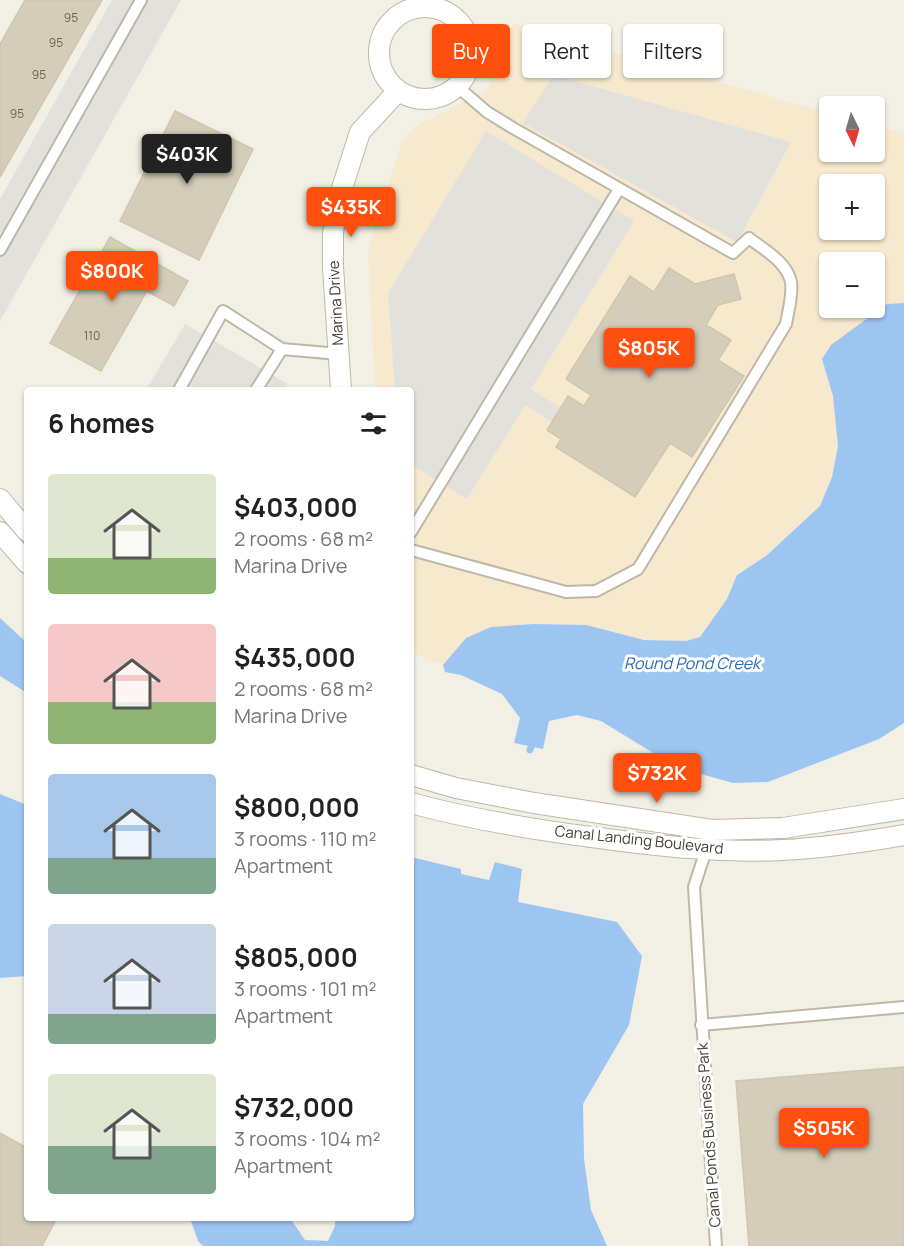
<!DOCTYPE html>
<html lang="en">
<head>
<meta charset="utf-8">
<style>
  :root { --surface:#fff; --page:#f6f6f6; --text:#222; --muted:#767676; --accent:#ff4f0e }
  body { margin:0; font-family:Manrope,sans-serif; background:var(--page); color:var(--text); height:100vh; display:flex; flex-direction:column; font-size:22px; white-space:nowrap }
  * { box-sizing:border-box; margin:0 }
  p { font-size:20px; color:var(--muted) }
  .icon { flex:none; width:33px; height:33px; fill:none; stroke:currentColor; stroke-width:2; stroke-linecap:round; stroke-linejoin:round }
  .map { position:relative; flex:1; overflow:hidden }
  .sheet { position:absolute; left:24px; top:387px; width:390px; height:834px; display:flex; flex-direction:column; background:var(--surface); border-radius:6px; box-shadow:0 2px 4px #0004 }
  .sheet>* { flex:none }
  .banner { position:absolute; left:432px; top:24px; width:381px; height:54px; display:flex; gap:12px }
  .needle { width:39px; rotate:175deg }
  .controls { position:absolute; left:819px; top:96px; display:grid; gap:12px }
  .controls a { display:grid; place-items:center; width:66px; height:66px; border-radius:6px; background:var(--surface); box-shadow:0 2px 4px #0004; font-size:30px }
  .price { position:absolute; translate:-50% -51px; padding:0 14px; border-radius:6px; background:var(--accent); color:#fff; font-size:20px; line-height:39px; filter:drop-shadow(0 2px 3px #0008) }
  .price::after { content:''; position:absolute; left:50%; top:36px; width:18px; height:14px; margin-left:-9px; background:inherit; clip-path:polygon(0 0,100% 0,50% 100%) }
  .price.selected { background:#222; color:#fff }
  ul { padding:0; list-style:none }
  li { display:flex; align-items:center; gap:18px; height:150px; padding:0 24px }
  li span { display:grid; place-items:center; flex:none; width:168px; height:120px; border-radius:6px; color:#555 }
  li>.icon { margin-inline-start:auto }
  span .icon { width:72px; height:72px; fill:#fffc; stroke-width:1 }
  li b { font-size:26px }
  h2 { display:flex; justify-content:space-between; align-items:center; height:72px; padding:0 24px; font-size:26px }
  .pill { padding:0 21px; border-radius:6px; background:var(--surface); box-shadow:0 2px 4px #0004; font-size:21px; line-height:54px }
  .pill.selected { background:var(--accent); color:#fff }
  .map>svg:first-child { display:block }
  .commercial { fill:#f6e9ce; fill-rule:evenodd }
  .parking { fill:#e3e1dc }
  .water { fill:#9dc5f2 }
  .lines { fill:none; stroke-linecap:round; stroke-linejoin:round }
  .stream { stroke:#9dc5f2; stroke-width:7 }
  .building { fill:#d4cdb9; stroke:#cfc6ac; stroke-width:1.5 }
  .lane-casing { stroke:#beb9a6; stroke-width:14 }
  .street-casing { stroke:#beb9a6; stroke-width:22 }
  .lane { stroke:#fff; stroke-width:10 }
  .street { stroke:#fff; stroke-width:20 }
  .labels { text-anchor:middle; stroke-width:6; stroke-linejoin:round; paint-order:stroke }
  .number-label { font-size:12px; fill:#686355 }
  .street-label { font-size:15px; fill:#444034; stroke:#fff }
  .water-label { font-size:16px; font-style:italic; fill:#2b69b2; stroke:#fff }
</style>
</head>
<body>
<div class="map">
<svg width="904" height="1246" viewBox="0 0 904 1246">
  <rect width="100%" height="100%" fill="#f2f0e4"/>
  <path class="commercial" d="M513 24 829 113 830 152H874L875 126 904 134V303L887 304 822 358 833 396 838 446 832 477 820 506 766 556 737 575 727 599 700 637 686 641 644 640 586 625 533 624 491 627 466 638 443 665 411 652V390H375L368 250 402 141 415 127 487 90ZM830 184H874V230H830ZM830 262H874V308H830Z"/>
  <path class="parking" d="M112 0H181L0 321V199Z
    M553 75 791 142 737 242 523 123Z
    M486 131 634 221 531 389 561 408 552 422 525 405 467 499 411 464V390H395L388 293Z
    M185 324 288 384 285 390H146Z"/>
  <path class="water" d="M904 303V723L879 739 768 782 733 783 676 767 601 721 577 715 549 721 543 749 514 743 520 718 502 694 461 675 445 672 443 665 466 638 491 627 533 624 586 625 644 640 686 641 700 637 727 599 737 575 766 556 820 506 832 477 838 446 833 396 822 359 831 345 887 304Z
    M0 618 27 643V693L0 676Z
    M0 794 27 805V976L0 978Z
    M411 857 461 869V874L489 880 495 862 522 869 518 902 617 922 642 956 629 1025 583 1104 584 1159 591 1210 607 1246H203L198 1241 190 1218H290L305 1240 328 1241 335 1226V1218H411Z"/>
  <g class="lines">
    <path class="stream" d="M530 750 534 738"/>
  </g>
  <path class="building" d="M25 0H102L0 177V44Z
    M175 111 253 149 199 260 120 221Z
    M110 237 188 281 174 306 147 291 101 371 50 343Z
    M669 268 695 284 734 274 741 299 718 305 706 325 731 340 718 360 744 376 692 457 670 443 635 497 556 447 561 439 547 430 568 396 584 406 591 395 566 379 630 276 654 292Z
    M904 1067V1246H749L736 1081Z
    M0 1133 27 1148V1218H57L42 1246H0Z"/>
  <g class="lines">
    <defs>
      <path id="lane" d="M0 250 141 0
        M179 390 223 311 282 349 339 354
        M256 390 282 349
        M411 532 619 189
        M411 550 566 592 596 591 638 569 786 324C788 312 793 295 791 282 787 262 763 249 749 238L733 253 513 128 487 112 458 87
        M707 847 694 887 716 1246
        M701 1025 904 1007"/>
      <path id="street" d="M379 53a46 46 0 1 1 92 0a46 46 0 1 1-92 0Z
        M341 390 333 267V233L337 204 360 132 398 91
        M0 499 27 531
        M0 532 27 563
        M411 775 456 788 534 803 712 830 783 828 904 809
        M411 803C473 820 536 830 599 838 660 846 721 853 782 850 823 848 863 842 904 835"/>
    </defs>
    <use href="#lane" class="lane-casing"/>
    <use href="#street" class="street-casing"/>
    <use href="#lane" class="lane"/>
    <use href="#street" class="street"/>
  </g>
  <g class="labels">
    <g class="number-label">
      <text x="71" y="22">95</text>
      <text x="56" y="47">95</text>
      <text x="39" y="79">95</text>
      <text x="17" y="118">95</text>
      <text x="92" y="340">110</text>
    </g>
    <g class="street-label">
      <text transform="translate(336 303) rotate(-93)" y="5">Marina Drive</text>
      <text transform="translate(639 840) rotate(6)" y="5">Canal Landing Boulevard</text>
      <text transform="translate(709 1135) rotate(-94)" y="5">Canal Ponds Business Park</text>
    </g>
    <g class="water-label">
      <text x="692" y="669">Round Pond Creek</text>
    </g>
  </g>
</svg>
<div class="controls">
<a><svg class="needle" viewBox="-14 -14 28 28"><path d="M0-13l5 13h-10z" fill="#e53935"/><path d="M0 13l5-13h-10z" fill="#767676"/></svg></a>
<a>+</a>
<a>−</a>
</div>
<b class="price selected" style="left:187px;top:185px">$403K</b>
<b class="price" style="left:351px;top:238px">$435K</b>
<b class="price" style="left:112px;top:302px">$800K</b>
<b class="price" style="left:649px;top:379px">$805K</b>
<b class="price" style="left:657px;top:804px">$732K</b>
<b class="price" style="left:824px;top:1159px">$505K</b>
<div class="banner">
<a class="pill selected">Buy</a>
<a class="pill">Rent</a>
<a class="pill">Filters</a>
</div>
<section class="sheet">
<h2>6 homes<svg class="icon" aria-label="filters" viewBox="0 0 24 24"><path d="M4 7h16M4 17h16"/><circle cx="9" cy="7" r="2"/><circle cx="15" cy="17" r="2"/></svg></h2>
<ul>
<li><span style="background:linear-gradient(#dfe7d0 70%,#8fb573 0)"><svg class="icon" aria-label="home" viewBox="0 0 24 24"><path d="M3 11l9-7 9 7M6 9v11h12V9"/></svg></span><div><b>$403,000</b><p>2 rooms · 68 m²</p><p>Marina Drive</p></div></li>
<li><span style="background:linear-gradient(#f6c9c9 65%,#8fb573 0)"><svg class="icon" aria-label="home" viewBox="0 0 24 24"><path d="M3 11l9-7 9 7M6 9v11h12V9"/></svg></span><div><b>$435,000</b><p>2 rooms · 68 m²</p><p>Marina Drive</p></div></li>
<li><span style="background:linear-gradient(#a9c7e8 70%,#7fa58c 0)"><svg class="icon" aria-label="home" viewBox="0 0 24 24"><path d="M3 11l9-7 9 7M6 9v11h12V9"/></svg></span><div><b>$800,000</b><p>3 rooms · 110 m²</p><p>Apartment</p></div></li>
<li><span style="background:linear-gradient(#c9d6e8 75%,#7fa58c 0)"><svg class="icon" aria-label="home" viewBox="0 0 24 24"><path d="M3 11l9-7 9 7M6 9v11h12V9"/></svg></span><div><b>$805,000</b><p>3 rooms · 101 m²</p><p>Apartment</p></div></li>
<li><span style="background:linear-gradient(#dfe7d0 60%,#7fa58c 0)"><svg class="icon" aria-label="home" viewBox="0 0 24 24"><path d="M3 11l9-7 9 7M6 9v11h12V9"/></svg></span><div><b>$732,000</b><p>3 rooms · 104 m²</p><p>Apartment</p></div></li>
</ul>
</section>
</div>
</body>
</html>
